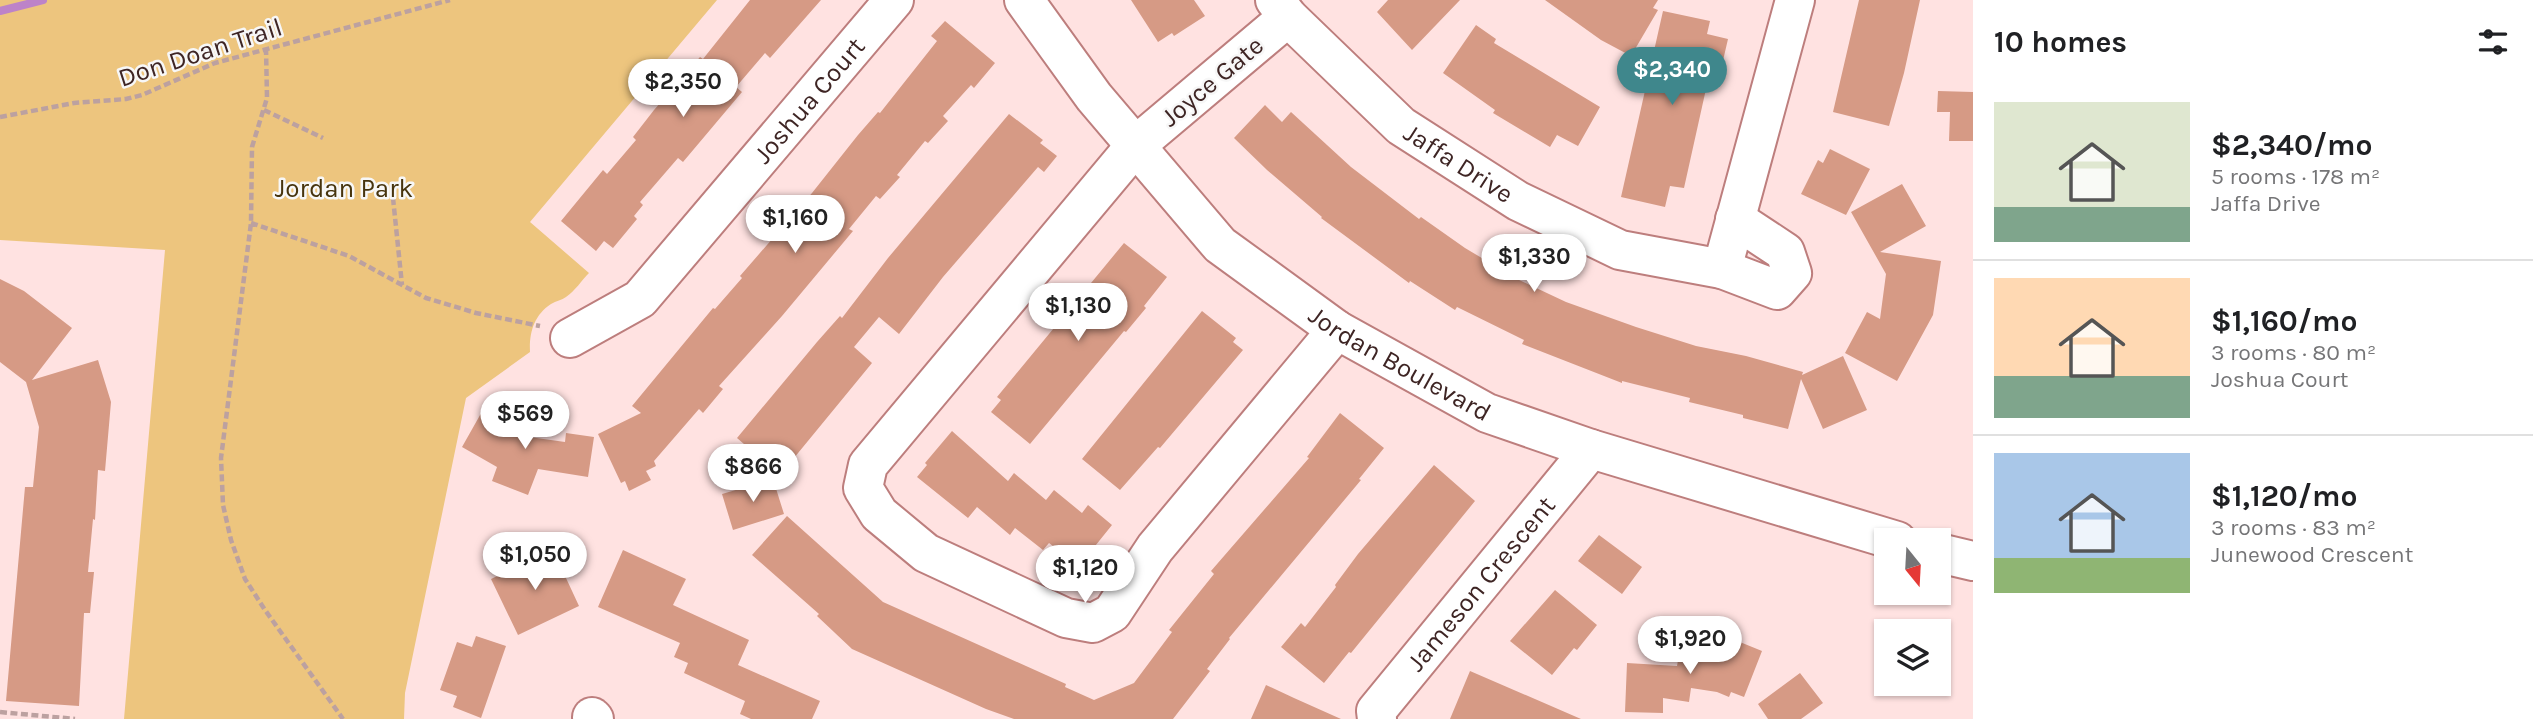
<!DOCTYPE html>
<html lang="en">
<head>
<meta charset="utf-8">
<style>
  :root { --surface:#fff; --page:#f6f6f6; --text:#202124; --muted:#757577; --line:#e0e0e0; --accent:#3f878c }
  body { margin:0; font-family:Karla,sans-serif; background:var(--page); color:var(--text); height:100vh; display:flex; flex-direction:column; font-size:26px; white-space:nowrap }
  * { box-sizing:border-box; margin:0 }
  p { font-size:23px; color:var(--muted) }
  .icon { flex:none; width:38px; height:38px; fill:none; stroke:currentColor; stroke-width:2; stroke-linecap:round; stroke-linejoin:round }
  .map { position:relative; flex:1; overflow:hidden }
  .side { display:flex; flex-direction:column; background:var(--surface); width:560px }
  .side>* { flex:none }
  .needle { width:46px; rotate:162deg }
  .fabs { position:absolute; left:1874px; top:528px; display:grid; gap:14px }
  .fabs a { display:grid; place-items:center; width:77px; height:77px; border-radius:0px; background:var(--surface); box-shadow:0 2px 5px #0004; font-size:35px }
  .price { position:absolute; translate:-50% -60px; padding:0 16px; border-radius:24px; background:#fff; color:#222; font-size:23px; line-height:46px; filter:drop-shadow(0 2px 4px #0008) }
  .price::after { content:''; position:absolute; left:50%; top:42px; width:21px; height:16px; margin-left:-10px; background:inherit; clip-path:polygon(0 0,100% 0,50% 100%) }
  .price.on { background:var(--accent); color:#fff }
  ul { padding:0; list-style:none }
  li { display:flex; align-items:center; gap:21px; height:175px; padding:0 21px }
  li+li { border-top:2px solid var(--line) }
  li span { display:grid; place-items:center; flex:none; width:196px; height:140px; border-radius:0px; color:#555 }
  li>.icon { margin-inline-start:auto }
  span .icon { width:84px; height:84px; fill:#fffc; stroke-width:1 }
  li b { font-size:30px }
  h2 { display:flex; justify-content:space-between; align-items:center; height:84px; padding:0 21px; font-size:30px }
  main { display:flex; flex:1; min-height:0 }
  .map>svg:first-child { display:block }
  .green { fill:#edc57e }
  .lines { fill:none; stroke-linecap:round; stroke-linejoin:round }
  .stream { stroke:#bd83c8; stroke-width:8 }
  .building { fill:#d69a85 }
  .minor-casing { stroke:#bd7e7d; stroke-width:42 }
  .path { stroke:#bca1a0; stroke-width:4.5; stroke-dasharray:7 3.5; stroke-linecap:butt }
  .minor { stroke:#fff; stroke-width:38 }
  .labels { text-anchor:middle; stroke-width:5; stroke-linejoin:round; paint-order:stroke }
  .street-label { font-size:26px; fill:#3e2524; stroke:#f7f7f7 }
  .park-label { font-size:26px; fill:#47340d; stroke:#f7f7f7 }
</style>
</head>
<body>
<main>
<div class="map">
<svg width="1973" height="719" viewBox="0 0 1973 719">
  <rect width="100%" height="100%" fill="#ffe2e1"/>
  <path class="green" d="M0 0H717L530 222 589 273C582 280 575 291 566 297 562 300 556 301 551 304 534 315 529 333 530 352L466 398 405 693 404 719H124L165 250 0 240Z"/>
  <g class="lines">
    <path class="stream" d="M0 11 43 0"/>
  </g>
  <path class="building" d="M750 0H821L770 58 765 53 736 87 742 92 683 162 678 158 640 202 643 205 634 216 637 219 613 248 604 241 596 251 561 221 603 170 607 174 636 140 633 137 654 110 700 57 703 59Z
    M1131 0H1194L1205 16 1174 36 1172 33 1158 42Z
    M1388 0H1460L1412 50 1377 12Z
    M1545 0H1658L1653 8 1658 10 1631 56 1601 40Z
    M1859 0H1920L1904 73 1889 126 1833 112Z
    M1663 11 1710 21 1707 34 1728 39 1718 82 1708 80 1684 188 1670 186 1665 207 1621 197Z
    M945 21 995 63 974 88 971 85 943 116 948 121 928 143 925 141 897 175 900 177 880 199 876 196 849 229 853 231 782 316 719 386 723 389 703 413 699 409 654 461 656 466 646 471 651 480 629 491 625 481 621 483 598 434 641 413 632 406 713 308 715 309 742 278 740 276 812 193 858 135 878 112 880 113 937 41 931 36Z
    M1476 25 1496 39 1494 43 1600 107 1578 146 1557 135 1550 147 1493 113 1495 110 1443 73Z
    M1938 91 1973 92V141H1949L1950 112H1937Z
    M1265 105 1282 122 1291 112 1351 167 1419 219 1421 217 1465 248 1517 279 1566 302 1636 327 1696 346 1746 356 1803 372 1802 375 1843 356 1867 410 1823 429 1801 379 1788 429 1743 418V415L1689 402 1690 398 1622 381V383L1522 344 1524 340 1457 307 1455 310 1410 281 1409 283 1321 218 1322 217 1267 170 1234 138Z
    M1009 114 1043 140 1040 143 1057 156 1044 172 1038 167 943 277 899 334 879 317 854 347 872 363 780 475 737 438 817 342 840 316 842 318 888 258Z
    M1830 149 1870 169 1846 215 1801 194 1818 160 1823 163Z
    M1902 184 1926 226 1880 252 1941 261 1933 315 1897 381 1845 353 1867 312 1880 319 1886 274 1851 212Z
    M1124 243 1167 277 1144 306 1146 308 1126 332 1124 331 1030 444 991 412 1001 400 997 397Z
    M0 279 24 291 72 328 32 380 98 360 111 402 105 471 98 470 95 520 93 519 88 572H94L90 613H84L79 706 6 701 25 487H33L39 427 26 382 0 362Z
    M1202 311 1236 338 1233 342 1243 350 1160 448 1158 447 1120 490 1082 459Z
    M488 401 517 418 508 434 565 442 566 433 594 437 588 477 538 469 528 495 492 481 497 467 462 447Z
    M1340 413 1384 448 1359 479 1361 480 1229 638 1230 639 1207 669 1210 671 1173 719H1014L986 709 852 649 817 616 819 614 752 555 787 516 883 602 1066 684 1065 687 1094 700 1134 683 1172 632 1169 630 1214 574 1211 571 1309 458 1307 457Z
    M952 431 1008 481 1014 473 1046 500 1054 490 1082 513 1088 505 1112 525 1079 566 1049 543 1043 550 1015 528 1010 535 977 507 968 518 917 477 927 465 925 463Z
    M1434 465 1475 501 1351 653 1349 652 1324 683 1281 647 1301 623 1305 627 1336 587 1335 585 1358 554Z
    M773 479 784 514 733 530 722 494Z
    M1599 535 1642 567 1622 594 1578 561Z
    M553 550 579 606 518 635 491 579Z
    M623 550 686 579 673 605 749 640 738 665 820 701 812 719H751L740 714 745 701 684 673 688 663 674 657 680 643 598 607Z
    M1555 590 1597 625 1577 650 1574 648 1552 675 1510 641Z
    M476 636 506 646 481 718 453 707 457 696 440 690 457 642 472 647Z
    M1735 640 1762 651 1744 697 1731 692 1729 697 1717 692 1691 688 1689 702 1663 698V713L1625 712 1627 663 1677 666 1681 643 1731 651Z
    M1470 671 1581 719H1450Z
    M1800 673 1823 703 1801 719H1768L1758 704Z
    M1266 685 1294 698 1341 719H1251Z"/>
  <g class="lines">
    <defs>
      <g id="minor">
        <path id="s1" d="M1024 0 1094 97 1220 245 1337 330 1487 413 1591 449 1897 541"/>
        <path id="s2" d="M1275 0 1288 17 1401 126 1518 201 1620 250 1722 269 1795 0"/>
        <path d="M1288 17 1135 146 868 465 863 488 879 514 926 553 1066 618 1093 623 1112 613 1155 548 1337 330"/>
        <path d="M1722 269 1777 290 1792 273 1785 252 1735 219"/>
        <path id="s3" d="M570 338 640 299 894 0"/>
        <path d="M1939 553 1973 561"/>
        <path d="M592 717 594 719"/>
        <path id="s4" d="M1377 719 1376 711 1591 449"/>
      </g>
    </defs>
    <use href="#minor" class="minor-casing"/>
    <path class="path" d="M266 48 267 98 252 147 251 223 221 458 223 505 231 540 245 579 265 610 343 719
      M264 110 323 138
      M0 117 74 103 126 99 142 95 215 63 450 0
      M393 198 402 285
      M251 223 349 256 426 298 476 313 540 326
      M0 712 75 719"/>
    <use href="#minor" class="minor"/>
  </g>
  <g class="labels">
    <g class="street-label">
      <text transform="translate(200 52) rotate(-18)" y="9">Don Doan Trail</text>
      <text transform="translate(1212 81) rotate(-40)" y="9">Joyce Gate</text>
      <text dy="9" stroke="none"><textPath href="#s3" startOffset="341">Joshua Court</textPath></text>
      <text dy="9" stroke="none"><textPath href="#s2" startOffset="247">Jaffa Drive</textPath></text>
      <text dy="9" stroke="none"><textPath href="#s1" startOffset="530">Jordan Boulevard</textPath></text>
      <text dy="9" stroke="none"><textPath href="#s4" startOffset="173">Jameson Crescent</textPath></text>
    </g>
    <g class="park-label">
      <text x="344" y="197">Jordan Park</text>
    </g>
  </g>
</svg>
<div class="fabs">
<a><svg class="needle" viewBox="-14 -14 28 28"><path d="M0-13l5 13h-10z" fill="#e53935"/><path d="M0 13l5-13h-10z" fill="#757577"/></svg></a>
<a><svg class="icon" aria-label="layers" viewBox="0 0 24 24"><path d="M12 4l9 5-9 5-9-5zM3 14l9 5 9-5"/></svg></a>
</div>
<b class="price on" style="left:1672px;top:107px">$2,340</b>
<b class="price" style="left:683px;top:119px">$2,350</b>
<b class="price" style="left:795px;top:255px">$1,160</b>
<b class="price" style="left:1534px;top:294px">$1,330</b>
<b class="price" style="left:1078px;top:343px">$1,130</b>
<b class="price" style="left:525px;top:451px">$569</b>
<b class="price" style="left:753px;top:504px">$866</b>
<b class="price" style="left:535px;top:592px">$1,050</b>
<b class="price" style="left:1085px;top:605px">$1,120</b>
<b class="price" style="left:1690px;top:676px">$1,920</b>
</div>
<section class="side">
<h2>10 homes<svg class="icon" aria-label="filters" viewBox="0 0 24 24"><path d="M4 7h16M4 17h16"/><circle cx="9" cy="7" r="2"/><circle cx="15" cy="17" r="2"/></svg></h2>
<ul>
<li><span style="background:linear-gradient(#dfe7d0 75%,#7fa58c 0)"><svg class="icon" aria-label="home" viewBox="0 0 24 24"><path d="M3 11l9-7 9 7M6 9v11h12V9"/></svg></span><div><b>$2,340/mo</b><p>5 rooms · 178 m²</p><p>Jaffa Drive</p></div></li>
<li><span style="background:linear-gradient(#ffd9b3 70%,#7fa58c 0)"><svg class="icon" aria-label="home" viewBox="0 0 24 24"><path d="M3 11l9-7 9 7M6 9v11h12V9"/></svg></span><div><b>$1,160/mo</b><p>3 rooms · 80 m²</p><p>Joshua Court</p></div></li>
<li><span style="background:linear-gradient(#a9c7e8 75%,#8fb573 0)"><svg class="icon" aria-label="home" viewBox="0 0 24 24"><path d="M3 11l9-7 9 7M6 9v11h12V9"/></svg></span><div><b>$1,120/mo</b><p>3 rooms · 83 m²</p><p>Junewood Crescent</p></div></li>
</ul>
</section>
</main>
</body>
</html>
